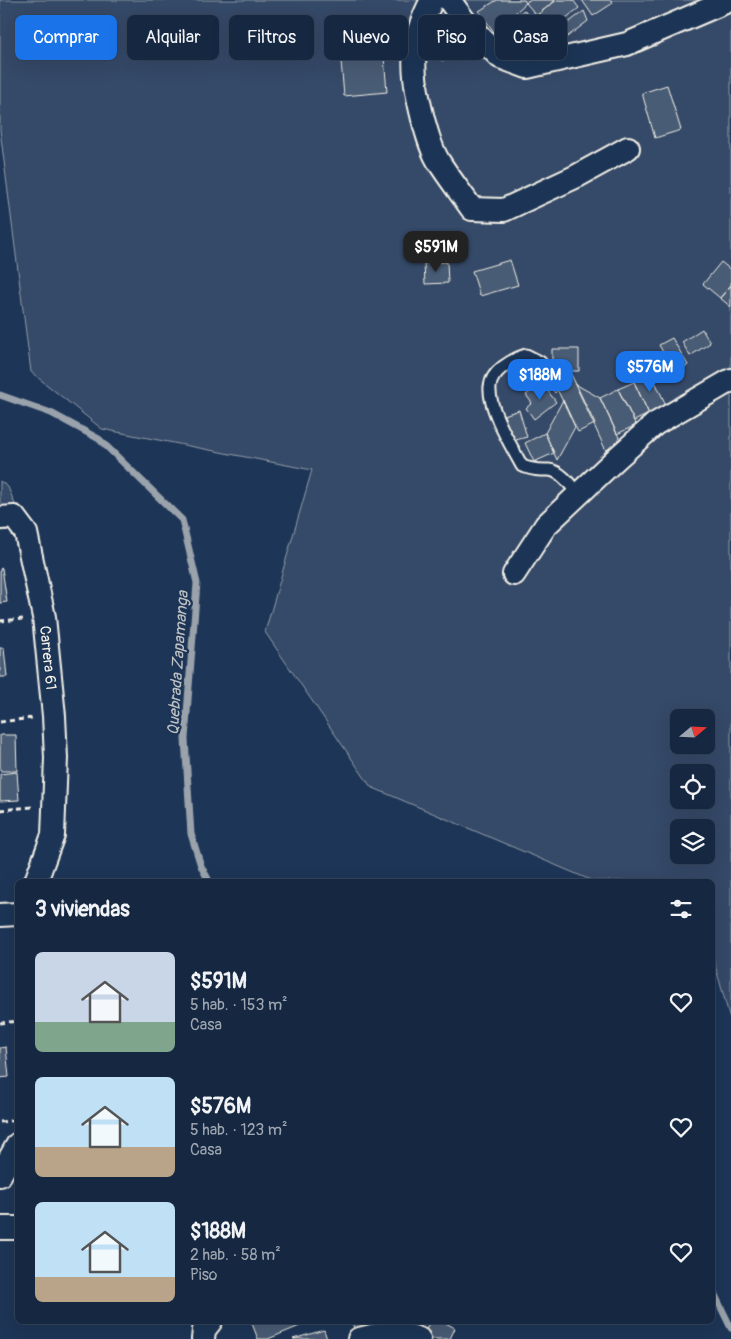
<!DOCTYPE html>
<html lang="es">
<head>
<meta charset="utf-8">
<style>
  :root { --surface:#162841; --page:#23344c; --text:#f1f3f6; --muted:#9ea6b1; --line:#35445a; --accent:#1a73e8 }
  body { margin:0; font-family:Pangolin,sans-serif; background:var(--page); color:var(--text); height:100vh; display:flex; flex-direction:column; font-size:19px; white-space:nowrap }
  * { box-sizing:border-box; margin:0 }
  p { font-size:16px; color:var(--muted) }
  .icon { flex:none; width:28px; height:28px; fill:none; stroke:currentColor; stroke-width:2; stroke-linecap:round; stroke-linejoin:round }
  .map { position:relative; flex:1; overflow:hidden }
  .side { position:absolute; left:15px; top:879px; width:700px; height:445px; display:flex; flex-direction:column; background:var(--surface); border-radius:8px; box-shadow:0 5px 20px #0002,0 0 0 1px var(--line) }
  .side>* { flex:none }
  .top-card { position:absolute; left:15px; top:15px; width:701px; height:45px; display:flex; gap:10px }
  .needle { width:32px; rotate:71deg }
  .buttons { position:absolute; left:670px; top:709px; display:grid; gap:10px }
  .buttons a { display:grid; place-items:center; width:45px; height:45px; border-radius:8px; background:var(--surface); box-shadow:0 5px 20px #0002,0 0 0 1px var(--line); font-size:25px }
  .price { position:absolute; translate:-50% -42px; padding:0 11px; border-radius:10px; background:var(--accent); color:#fff; font-size:16px; line-height:32px; filter:drop-shadow(0 1px 2px #0008) }
  .price::after { content:''; position:absolute; left:50%; top:30px; width:15px; height:11px; margin-left:-8px; background:inherit; clip-path:polygon(0 0,100% 0,50% 100%) }
  .price.selected { background:#222; color:#fff }
  ul { padding:0; list-style:none }
  li { display:flex; align-items:center; gap:15px; height:125px; padding:0 20px }
  li span { display:grid; place-items:center; flex:none; width:140px; height:100px; border-radius:8px; color:#555 }
  li>.icon { margin-inline-start:auto }
  span .icon { width:60px; height:60px; fill:#fffc; stroke-width:1 }
  li b { font-size:21px }
  h2 { display:flex; justify-content:space-between; align-items:center; height:60px; padding:0 20px; font-size:21px }
  .chip { padding:0 18px; border-radius:8px; background:var(--surface); box-shadow:0 5px 20px #0002,0 0 0 1px var(--line); font-size:18px; line-height:45px }
  .chip.selected { background:var(--accent); color:#fff }
  .map>svg:first-child { display:block }
  .green { fill:#354a67; stroke:#949ea8; fill-rule:evenodd }
  .lines { fill:none; stroke-linecap:round; stroke-linejoin:round }
  .stream { stroke:#9aa2ab; stroke-width:7 }
  .building { fill:#485b74; stroke:#f4f1e8 }
  .lane-casing { stroke:#f4f1e8; stroke-width:15 }
  .street-casing { stroke:#f4f1e8; stroke-width:26 }
  .path { stroke:#f4f1e8; stroke-width:3; stroke-dasharray:5 4; stroke-linecap:butt }
  .lane { stroke:#1d3557; stroke-width:11 }
  .street { stroke:#1d3557; stroke-width:22 }
  .labels { text-anchor:middle; stroke-width:4.5; stroke-linejoin:round; paint-order:stroke }
  .street-label { font-size:15px; fill:#f4f1e8; stroke:#1d3557 }
  .water-label { font-size:16px; font-style:italic; fill:#c0c3c4; stroke:#1d3557 }
</style>
</head>
<body>
<div class="map">
<svg width="731" height="1339" viewBox="0 0 731 1339">
  <rect width="100%" height="100%" fill="#1d3557"/>
  <filter id="ink" filterUnits="userSpaceOnUse"><feTurbulence type="fractalNoise" baseFrequency=".02" numOctaves="2"/><feDisplacementMap in="SourceGraphic" scale="10" xChannelSelector="R" yChannelSelector="G"/><feConvolveMatrix kernelMatrix="1 2 1 2 8 2 1 2 1" color-interpolation-filters="sRGB"/></filter>
  <g filter="url(#ink)">
    <path class="green" d="M0 0H731V1022L713 958 712 881H593L371 787 265 632 312 470 102 429 31 372 0 130ZM679 718H706V745H679ZM679 772H706V800H679ZM679 828H706V855H679Z
      M0 481 8 487 25 529 0 531Z"/>
    <g class="lines">
      <path class="stream" d="M0 395 51 413 99 439 182 520 197 583 185 739 191 834 201 866 209 881
        M712 1289 731 1328"/>
    </g>
    <path class="building" d="M497 0H524L526 3 494 32 479 11Z
      M529 0H555L537 16 526 3Z
      M557 0H573L579 8 557 25 560 29 584 11 588 21 555 46 534 17Z
      M582 0H611L613 3 593 16Z
      M524 10 537 29 526 37 531 45 513 58 494 32Z
      M454 17 471 41 442 61 425 37Z
      M384 57 387 92 344 96 341 61Z
      M667 85 681 130 655 138 642 93Z
      M510 260 518 285 480 296 472 271Z
      M447 262 448 283 425 284 424 263Z
      M721 262 731 270V285L720 298 703 284Z
      M731 285V307L720 298Z
      M702 329 710 343 690 356 682 342Z
      M672 338 688 365 675 373 659 345Z
      M552 349H579V371H552Z
      M569 370 595 424 578 432 552 379Z
      M555 372 565 382 555 393 545 381Z
      M651 373 666 405 649 414 634 382Z
      M634 382 649 414 634 421 618 389Z
      M542 383 556 402 534 419 526 408 532 403 526 395Z
      M575 384 600 398 623 446 607 453Z
      M618 389 636 425 617 434 600 398Z
      M563 400 575 427 557 460 545 433Z
      M519 410 527 437 512 441 504 415Z
      M545 433 554 453 534 462 525 443Z
      M2 568 7 602 0 603V569Z
      M0 648H4L7 677H0Z
      M0 735H16L17 771H0Z
      M17 772 19 800 0 801V774Z
      M6 1047 9 1077 0 1078V1048Z
      M251 1321H312L268 1339H258Z
      M352 1321H379L354 1329Z
      M430 1321H442L455 1328 450 1339H428L423 1336Z
      M324 1330 327 1339H293Z"/>
    <g class="lines">
      <defs>
        <path id="lane" d="M548 371 540 362 526 355C513 359 491 371 490 387 488 409 512 447 522 466 534 470 538 470 549 470 562 471 572 487 579 496"/>
        <g id="street">
          <path d="M432 0C409 43 411 72 423 119 427 133 431 150 439 162 449 178 461 193 472 209L504 210 577 176 628 148"/>
          <path d="M449 0 466 23 500 57 527 67 627 44 730 0"/>
          <path id="s1" d="M0 518 14 517 26 533 44 617 54 716 56 758 53 835 36 881"/>
          <path d="M514 574 546 525 617 458 655 424 731 380"/>
          <path d="M0 915 18 914"/>
          <path d="M0 1175 18 1144"/>
          <path d="M0 1228H18"/>
          <path d="M203 1339 204 1330 211 1321"/>
          <path d="M359 1339C383 1333 394 1329 419 1339"/>
        </g>
      </defs>
      <use href="#lane" class="lane-casing"/>
      <use href="#street" class="street-casing"/>
      <path class="path" d="M0 621 23 619
        M0 722 32 718
        M0 810 32 807
        M0 1023 18 1021
        M0 1122 18 1120"/>
      <use href="#lane" class="lane"/>
      <use href="#street" class="street"/>
    </g>
  </g>
  <g class="labels">
    <g class="street-label">
      <text dy="5" stroke="none"><textPath href="#s1" startOffset="161">Carrera 61</textPath></text>
    </g>
    <g class="water-label">
      <text transform="translate(177 663) rotate(-86)" y="6">Quebrada Zapamanga</text>
    </g>
  </g>
</svg>
<div class="buttons">
<a><svg class="needle" viewBox="-14 -14 28 28"><path d="M0-13l5 13h-10z" fill="#e53935"/><path d="M0 13l5-13h-10z" fill="#9ea6b1"/></svg></a>
<a><svg class="icon" aria-label="locate" viewBox="0 0 24 24"><circle cx="12" cy="12" r="6"/><path d="M12 2v4M12 18v4M2 12h4M18 12h4"/></svg></a>
<a><svg class="icon" aria-label="layers" viewBox="0 0 24 24"><path d="M12 4l9 5-9 5-9-5zM3 14l9 5 9-5"/></svg></a>
</div>
<b class="price selected" style="left:436px;top:273px">$591M</b>
<b class="price" style="left:650px;top:393px">$576M</b>
<b class="price" style="left:540px;top:401px">$188M</b>
<div class="top-card">
<a class="chip selected">Comprar</a>
<a class="chip">Alquilar</a>
<a class="chip">Filtros</a>
<a class="chip">Nuevo</a>
<a class="chip">Piso</a>
<a class="chip">Casa</a>
</div>
<section class="side">
<h2>3 viviendas<svg class="icon" aria-label="filters" viewBox="0 0 24 24"><path d="M4 7h16M4 17h16"/><circle cx="9" cy="7" r="2"/><circle cx="15" cy="17" r="2"/></svg></h2>
<ul>
<li><span style="background:linear-gradient(#c9d6e8 70%,#7fa58c 0)"><svg class="icon" aria-label="home" viewBox="0 0 24 24"><path d="M3 11l9-7 9 7M6 9v11h12V9"/></svg></span><div><b>$591M</b><p>5 hab. · 153 m²</p><p>Casa</p></div><svg class="icon" aria-label="heart" viewBox="0 0 24 24"><path d="M12 20l-8-8c-3-5 5-10 8-4 3-6 11-1 8 4z"/></svg></li>
<li><span style="background:linear-gradient(#bfe0f5 70%,#b9a48a 0)"><svg class="icon" aria-label="home" viewBox="0 0 24 24"><path d="M3 11l9-7 9 7M6 9v11h12V9"/></svg></span><div><b>$576M</b><p>5 hab. · 123 m²</p><p>Casa</p></div><svg class="icon" aria-label="heart" viewBox="0 0 24 24"><path d="M12 20l-8-8c-3-5 5-10 8-4 3-6 11-1 8 4z"/></svg></li>
<li><span style="background:linear-gradient(#bfe0f5 75%,#b9a48a 0)"><svg class="icon" aria-label="home" viewBox="0 0 24 24"><path d="M3 11l9-7 9 7M6 9v11h12V9"/></svg></span><div><b>$188M</b><p>2 hab. · 58 m²</p><p>Piso</p></div><svg class="icon" aria-label="heart" viewBox="0 0 24 24"><path d="M12 20l-8-8c-3-5 5-10 8-4 3-6 11-1 8 4z"/></svg></li>
</ul>
</section>
</div>
</body>
</html>
